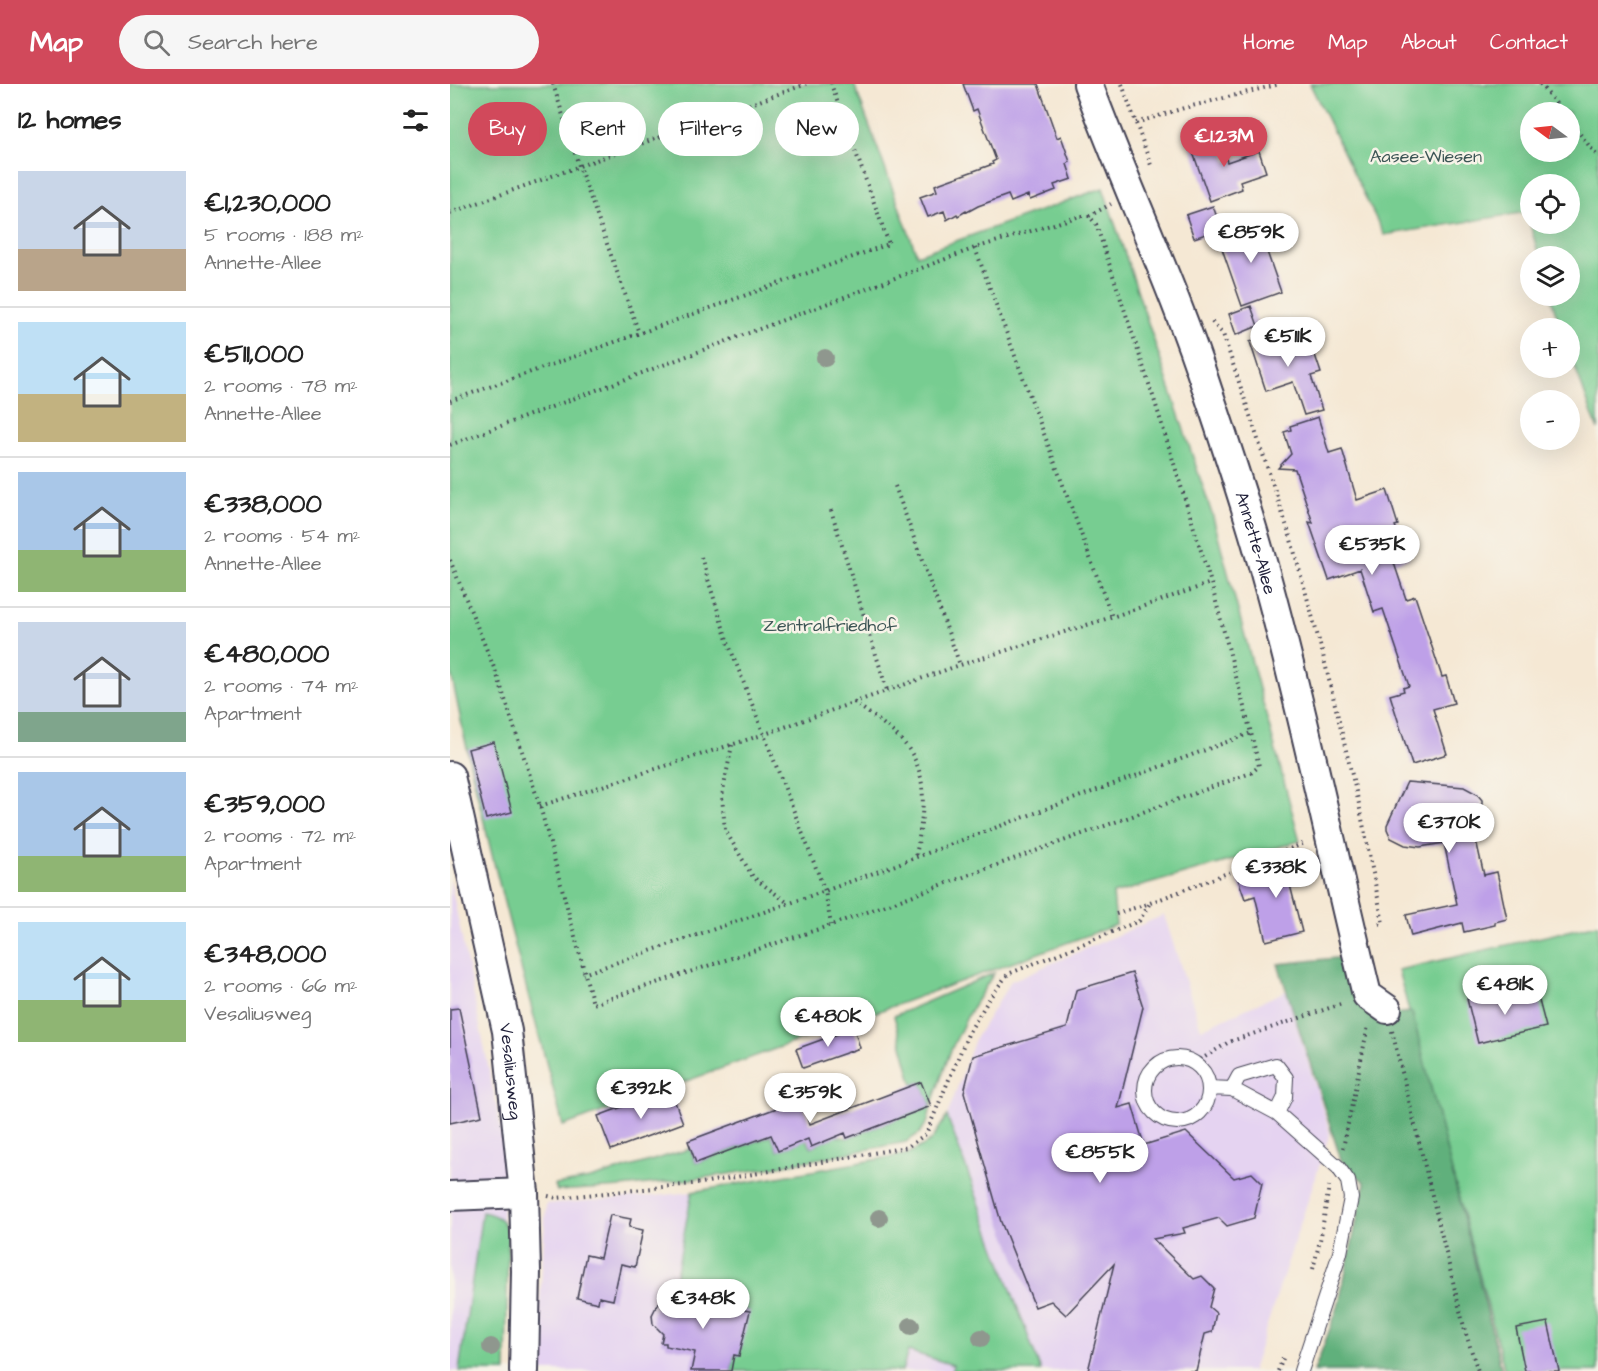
<!DOCTYPE html>
<html lang="en">
<head>
<meta charset="utf-8">
<style>
  :root { --surface:#fff; --page:#f6f6f6; --text:#222; --muted:#767676; --line:#e0e0e0; --accent:#d1495b }
  body { margin:0; font-family:"Architects Daughter",sans-serif; background:var(--page); color:var(--text); height:100vh; display:flex; flex-direction:column; font-size:22px; white-space:nowrap }
  * { box-sizing:border-box; margin:0 }
  p { font-size:20px; color:var(--muted) }
  .icon { flex:none; width:33px; height:33px; fill:none; stroke:currentColor; stroke-width:2; stroke-linecap:round; stroke-linejoin:round }
  .map { position:relative; flex:1; overflow:hidden }
  .details { display:flex; flex-direction:column; background:var(--surface); width:450px }
  .details>* { flex:none }
  .banner { position:absolute; left:18px; top:18px; width:570px; height:54px; display:flex; gap:12px }
  .needle { width:39px; rotate:285deg }
  .controls { position:absolute; left:1070px; top:18px; display:grid; gap:12px }
  .controls a { display:grid; place-items:center; width:60px; height:60px; border-radius:50%; background:var(--surface); box-shadow:0 6px 24px #0002; font-size:30px }
  .price { position:absolute; translate:-50% -51px; padding:0 14px; border-radius:21px; background:#fff; color:#222; font-size:20px; line-height:39px; filter:drop-shadow(0 2px 3px #0008) }
  .price::after { content:''; position:absolute; left:50%; top:36px; width:18px; height:14px; margin-left:-9px; background:inherit; clip-path:polygon(0 0,100% 0,50% 100%) }
  .price.active { background:var(--accent); color:#fff }
  ul { padding:0; list-style:none }
  li { display:flex; align-items:center; gap:18px; height:150px; padding:0 18px }
  li+li { border-top:2px solid var(--line) }
  li span { display:grid; place-items:center; flex:none; width:168px; height:120px; border-radius:0px; color:#555 }
  li>.icon { margin-inline-start:auto }
  span .icon { width:72px; height:72px; fill:#fffc; stroke-width:1 }
  li b { font-size:26px }
  h2 { display:flex; justify-content:space-between; align-items:center; height:72px; padding:0 18px; font-size:26px }
  .chip { padding:0 21px; border-radius:27px; background:var(--surface); box-shadow:0 6px 24px #0002; font-size:21px; line-height:54px }
  .chip.active { background:var(--accent); color:#fff }
  header { display:flex; align-items:center; gap:36px; box-sizing:border-box; height:84px; padding:0 30px; background:var(--accent); color:#fff }
  header strong { font-size:28px }
  nav { display:flex; gap:33px; margin-inline-start:auto; font-size:21px }
  .search { width:420px; height:54px; background:var(--page); display:flex; align-items:center; gap:15px; box-sizing:border-box; padding:0 21px; border-radius:33px; color:var(--muted); font-size:22px }
  main { display:flex; flex:1; min-height:0 }
  .map>svg:first-child { display:block }
  .built { fill:#e5d3f1 }
  .green { fill:#77cd91; stroke:#4c7866; stroke-width:1.5; fill-rule:evenodd }
  .forest { fill:#61b07b; stroke:#42695b; stroke-width:1.5 }
  .building { fill:#bea0e8 }
  .lines { fill:none; stroke-linecap:round; stroke-linejoin:round }
  .service-casing { stroke:#424052; stroke-width:16 }
  .minor-casing { stroke:#424052; stroke-width:32 }
  .path { stroke:#424052; stroke-width:4; stroke-dasharray:1.5 4.5; stroke-linecap:butt }
  .service { stroke:#fff; stroke-width:14 }
  .minor { stroke:#fff; stroke-width:28 }
  .tree { fill:#8f978e }
  .labels { text-anchor:middle; stroke-width:5; stroke-linejoin:round; paint-order:stroke }
  .park-label { font-size:18px; fill:#3c5555; stroke:#f7f3e8 }
  .street-label { font-size:18px; fill:#22223b; stroke:#f7f3e8 }
</style>
</head>
<body>
<header>
<strong>Map</strong>
<div class="search"><svg class="icon" aria-label="search" viewBox="0 0 24 24"><circle cx="10" cy="10" r="6"/><path d="M15 15l6 6"/></svg>Search here</div>
<nav><a>Home</a><a>Map</a><a>About</a><a>Contact</a></nav>
</header>
<main>
<section class="details">
<h2>12 homes<svg class="icon" aria-label="filters" viewBox="0 0 24 24"><path d="M4 7h16M4 17h16"/><circle cx="9" cy="7" r="2"/><circle cx="15" cy="17" r="2"/></svg></h2>
<ul>
<li><span style="background:linear-gradient(#c9d6e8 65%,#b9a48a 0)"><svg class="icon" aria-label="home" viewBox="0 0 24 24"><path d="M3 11l9-7 9 7M6 9v11h12V9"/></svg></span><div><b>€1,230,000</b><p>5 rooms · 188 m²</p><p>Annette-Allee</p></div></li>
<li><span style="background:linear-gradient(#bfe0f5 60%,#c2b280 0)"><svg class="icon" aria-label="home" viewBox="0 0 24 24"><path d="M3 11l9-7 9 7M6 9v11h12V9"/></svg></span><div><b>€511,000</b><p>2 rooms · 78 m²</p><p>Annette-Allee</p></div></li>
<li><span style="background:linear-gradient(#a9c7e8 65%,#8fb573 0)"><svg class="icon" aria-label="home" viewBox="0 0 24 24"><path d="M3 11l9-7 9 7M6 9v11h12V9"/></svg></span><div><b>€338,000</b><p>2 rooms · 54 m²</p><p>Annette-Allee</p></div></li>
<li><span style="background:linear-gradient(#c9d6e8 75%,#7fa58c 0)"><svg class="icon" aria-label="home" viewBox="0 0 24 24"><path d="M3 11l9-7 9 7M6 9v11h12V9"/></svg></span><div><b>€480,000</b><p>2 rooms · 74 m²</p><p>Apartment</p></div></li>
<li><span style="background:linear-gradient(#a9c7e8 70%,#8fb573 0)"><svg class="icon" aria-label="home" viewBox="0 0 24 24"><path d="M3 11l9-7 9 7M6 9v11h12V9"/></svg></span><div><b>€359,000</b><p>2 rooms · 72 m²</p><p>Apartment</p></div></li>
<li><span style="background:linear-gradient(#bfe0f5 65%,#8fb573 0)"><svg class="icon" aria-label="home" viewBox="0 0 24 24"><path d="M3 11l9-7 9 7M6 9v11h12V9"/></svg></span><div><b>€348,000</b><p>2 rooms · 66 m²</p><p>Vesaliusweg</p></div></li>
</ul>
</section>
<div class="map">
<svg width="1148" height="1287" viewBox="0 0 1148 1287">
  <rect width="100%" height="100%" fill="#f7f3e8"/>
  <filter id="ink" filterUnits="userSpaceOnUse"><feTurbulence type="fractalNoise" baseFrequency=".0167" numOctaves="2"/><feDisplacementMap in="SourceGraphic" scale="12" xChannelSelector="R" yChannelSelector="G"/><feConvolveMatrix kernelMatrix="1 2 1 2 8 2 1 2 1" color-interpolation-filters="sRGB"/></filter>
  <filter id="wash" filterUnits="userSpaceOnUse"><feTurbulence type="fractalNoise" baseFrequency=".008" numOctaves="4" result="noise"/><feDisplacementMap in="SourceGraphic" scale="24" xChannelSelector="R" yChannelSelector="G"/><feGaussianBlur stdDeviation="1.35" result="paint"/><feColorMatrix in="noise" values="0 0 0 0 0 0 0 0 0 0 0 0 0 0 0 0 0 1.4 0 .05"/><feComposite in="paint" operator="in"/></filter>
  <g filter="url(#wash)">
    <rect width="100%" height="100%" fill="#f5e8d4"/>
    <path class="built" d="M0 796 57 1074 52 1134 56 1142 58 1151 56 1287H0Z
      M714 831 751 945 836 907 880 1049 802 1287H591L497 1032 525 955 561 897Z
      M242 1108 223 1207 228 1206 242 1208 241 1211 294 1223 300 1227 289 1272 281 1287H86L96 1120 206 1112Z
      M458 1267 503 1281 502 1287H452Z"/>
    <path class="green" d="M0 0H404L467 171 653 104 763 433 850 757 663 810 666 841 113 1042C73 890 30 738 0 583Z
      M860 0H1148V346L1119 267V244H1111L1100 212H1119V172H1089L1080 140H1119V100H1080V139L1077 128 934 151ZM1119 28V68H1080V28Z
      M1148 840V1287H1055L948 886Z
      M544 889 519 929 501 966 481 1022 478 1037 470 1049 456 1058 319 1084 251 1094 172 1103 107 1107 105 1101 140 1095 240 1065 246 1079 321 1052 328 1067 356 1055 361 1063 386 1052 397 1054 481 1022 471 998 463 1001 444 932Z
      M497 1032 591 1287H502L503 1281 458 1267 452 1287H281L284 1271H289L291 1263 290 1262 299 1227 294 1226V1223L241 1211V1208L228 1206 227 1208 223 1207 242 1108 458 1070 481 1057Z
      M32 1128C47 1131 55 1135 58 1151L56 1287H9Z"/>
    <path class="forest" d="M895 873 926 931 962 928 1052 1287H864L888 1223 915 1099 891 1076 828 880Z"/>
    <g id="blocks">
      <path class="building" d="M513 0H588L607 54 611 52 620 78 617 80 622 95 604 101 606 106 580 116 578 111 561 118 558 111 528 122 517 128 516 127 508 132 507 130 497 136 494 127 478 133 470 113 487 107 485 101 543 80 542 78 546 76 527 25 523 27Z
        M768 51 777 78 809 67 816 88 790 97 792 105 760 117 740 60Z
        M763 122 771 145 744 154 736 131Z
        M818 139 825 158 815 162 831 208 792 222 769 156Z
        M801 222 808 242 786 251 779 230Z
        M831 247 833 253 843 250 846 259 852 258 856 271 864 268 871 289 861 292 872 326 854 331 843 298 816 307 800 258Z
        M868 333 879 369 892 365 907 416 937 406 948 441 945 442 959 474 944 479 956 515 965 512 992 593 996 592 1004 619 983 625 997 670 962 681 940 611 954 607 953 604 959 602 933 525 924 528 910 485 879 496 859 438 863 439 845 385 828 384 841 370 834 348 841 346 840 342Z
        M44 658 62 728 36 735 18 665Z
        M957 698 1014 703 1027 710 1032 716V724L1023 743 1034 791 1047 788 1057 835 1045 838V841L1014 848 1012 839 961 852 956 831 1007 820 994 759 970 763 955 761 941 754 937 745V741Z
        M851 777 856 796 840 801 852 848 816 857 805 812 795 815 788 795Z
        M682 889 693 923 668 1024 682 1020 694 1061 736 1048 784 1094 802 1089 812 1099 804 1134 777 1142 769 1134 733 1144 735 1149 703 1155 744 1195 752 1192 764 1204 759 1223 766 1229 762 1248 755 1250 746 1287H638L664 1180 616 1231 601 1217 585 1223 551 1138 514 1008 523 972 617 944 626 906Z
        M1045 908 1048 919 1087 909 1096 943 1028 959 1017 915Z
        M9 924 32 1032 0 1039V925Z
        M404 944 410 964 353 984 346 965Z
        M471 998 481 1022 397 1054 395 1049 361 1063 358 1055 328 1067 321 1051 246 1079 238 1057 351 1015 360 1040Z
        M220 1005 233 1039 161 1066 148 1032Z
        M160 1131 181 1135 179 1143 193 1146 185 1183 171 1180 163 1216 149 1213 148 1219 127 1214 136 1171 150 1174Z
        M223 1207 294 1223V1226L300 1227 289 1272 284 1271 281 1287H241L245 1268 216 1262V1259H211L213 1250 203 1240 202 1231 208 1219 222 1214Z
        M1098 1238 1109 1287H1075L1066 1244Z"/>
    </g>
  </g>
  <g filter="url(#ink)">
    <use href="#blocks" fill-opacity="0" stroke="#424052" stroke-width="1.5"/>
    <g class="lines">
      <defs>
        <path id="service" d="M695 1006a32 32 0 1 1 64 0a32 32 0 1 1-64 0Z
          M759 1004 782 1005 827 1029 888 1083 898 1097 901 1114 890 1169 851 1287
          M782 1005 789 992 826 981 836 994 835 1013 827 1029"/>
        <g id="minor">
          <path id="s1" d="M638 0C676 103 724 203 758 308 779 370 800 433 817 496 855 633 883 773 917 911L937 925"/>
          <path id="s2" d="M0 692 57 947 74 1109 76 1187 74 1287"/>
          <path d="M0 1112 74 1109"/>
        </g>
      </defs>
      <use href="#service" class="service-casing"/>
      <use href="#minor" class="minor-casing"/>
      <path class="path" d="M103 0 129 82 189 249
        M672 0 702 84
        M1090 0 1113 28
        M1119 36 1148 73
        M686 39 734 24 830 0
        M0 129 356 0
        M639 132 661 120
        M525 164 662 533
        M762 238 773 250 840 452 873 571 909 720 933 839 926 841
        M0 317 439 160 381 0
        M0 361 525 164 630 132H639L646 140 704 315 761 499 801 649 375 807 133 890
        M445 402 510 581
        M381 426 437 606
        M251 473 277 556 375 807 381 841
        M0 476 47 591 90 722 143 920 381 841 801 689 809 682 801 649
        M404 618C423 633 447 647 460 667 481 699 471 738 466 773
        M282 661 272 712 275 746 303 793 338 819
        M90 722 315 650 510 581 662 533 761 499
        M666 830 700 819 855 759
        M942 947 1015 1247 1028 1287
        M745 979 779 958 894 919
        M893 1064 918 942
        M98 1112 107 1114 252 1099 457 1063 476 1050 519 948 541 912 558 890 689 837 700 819
        M863 1185 871 1152 879 1102
        M828 1287 834 1272"/>
      <use href="#service" class="service"/>
      <use href="#minor" class="minor"/>
    </g>
    <g class="tree">
      <circle cx="375" cy="274" r="9"/>
      <circle cx="429" cy="1134" r="9"/>
      <circle cx="461" cy="1242" r="9"/>
      <circle cx="531" cy="1254" r="9"/>
      <circle cx="41" cy="1263" r="9"/>
    </g>
  </g>
  <g class="labels">
    <g class="park-label">
      <text x="976" y="78">Aasee-Wiesen</text>
      <text x="380" y="547">Zentralfriedhof</text>
    </g>
    <g class="street-label">
      <text dy="6" stroke="none"><textPath href="#s1" startOffset="489">Annette-Allee</textPath></text>
      <text dy="6" stroke="none"><textPath href="#s2" startOffset="302">Vesaliusweg</textPath></text>
    </g>
  </g>
</svg>
<div class="controls">
<a><svg class="needle" viewBox="-14 -14 28 28"><path d="M0-13l5 13h-10z" fill="#e53935"/><path d="M0 13l5-13h-10z" fill="#767676"/></svg></a>
<a><svg class="icon" aria-label="locate" viewBox="0 0 24 24"><circle cx="12" cy="12" r="6"/><path d="M12 2v4M12 18v4M2 12h4M18 12h4"/></svg></a>
<a><svg class="icon" aria-label="layers" viewBox="0 0 24 24"><path d="M12 4l9 5-9 5-9-5zM3 14l9 5 9-5"/></svg></a>
<a>+</a>
<a>−</a>
</div>
<b class="price active" style="left:774px;top:84px">€1.23M</b>
<b class="price" style="left:801px;top:180px">€859K</b>
<b class="price" style="left:838px;top:284px">€511K</b>
<b class="price" style="left:922px;top:492px">€535K</b>
<b class="price" style="left:999px;top:770px">€370K</b>
<b class="price" style="left:826px;top:815px">€338K</b>
<b class="price" style="left:1055px;top:932px">€481K</b>
<b class="price" style="left:378px;top:964px">€480K</b>
<b class="price" style="left:191px;top:1036px">€392K</b>
<b class="price" style="left:360px;top:1040px">€359K</b>
<b class="price" style="left:650px;top:1100px">€855K</b>
<b class="price" style="left:253px;top:1246px">€348K</b>
<div class="banner">
<a class="chip active">Buy</a>
<a class="chip">Rent</a>
<a class="chip">Filters</a>
<a class="chip">New</a>
</div>
</div>
</main>
</body>
</html>
